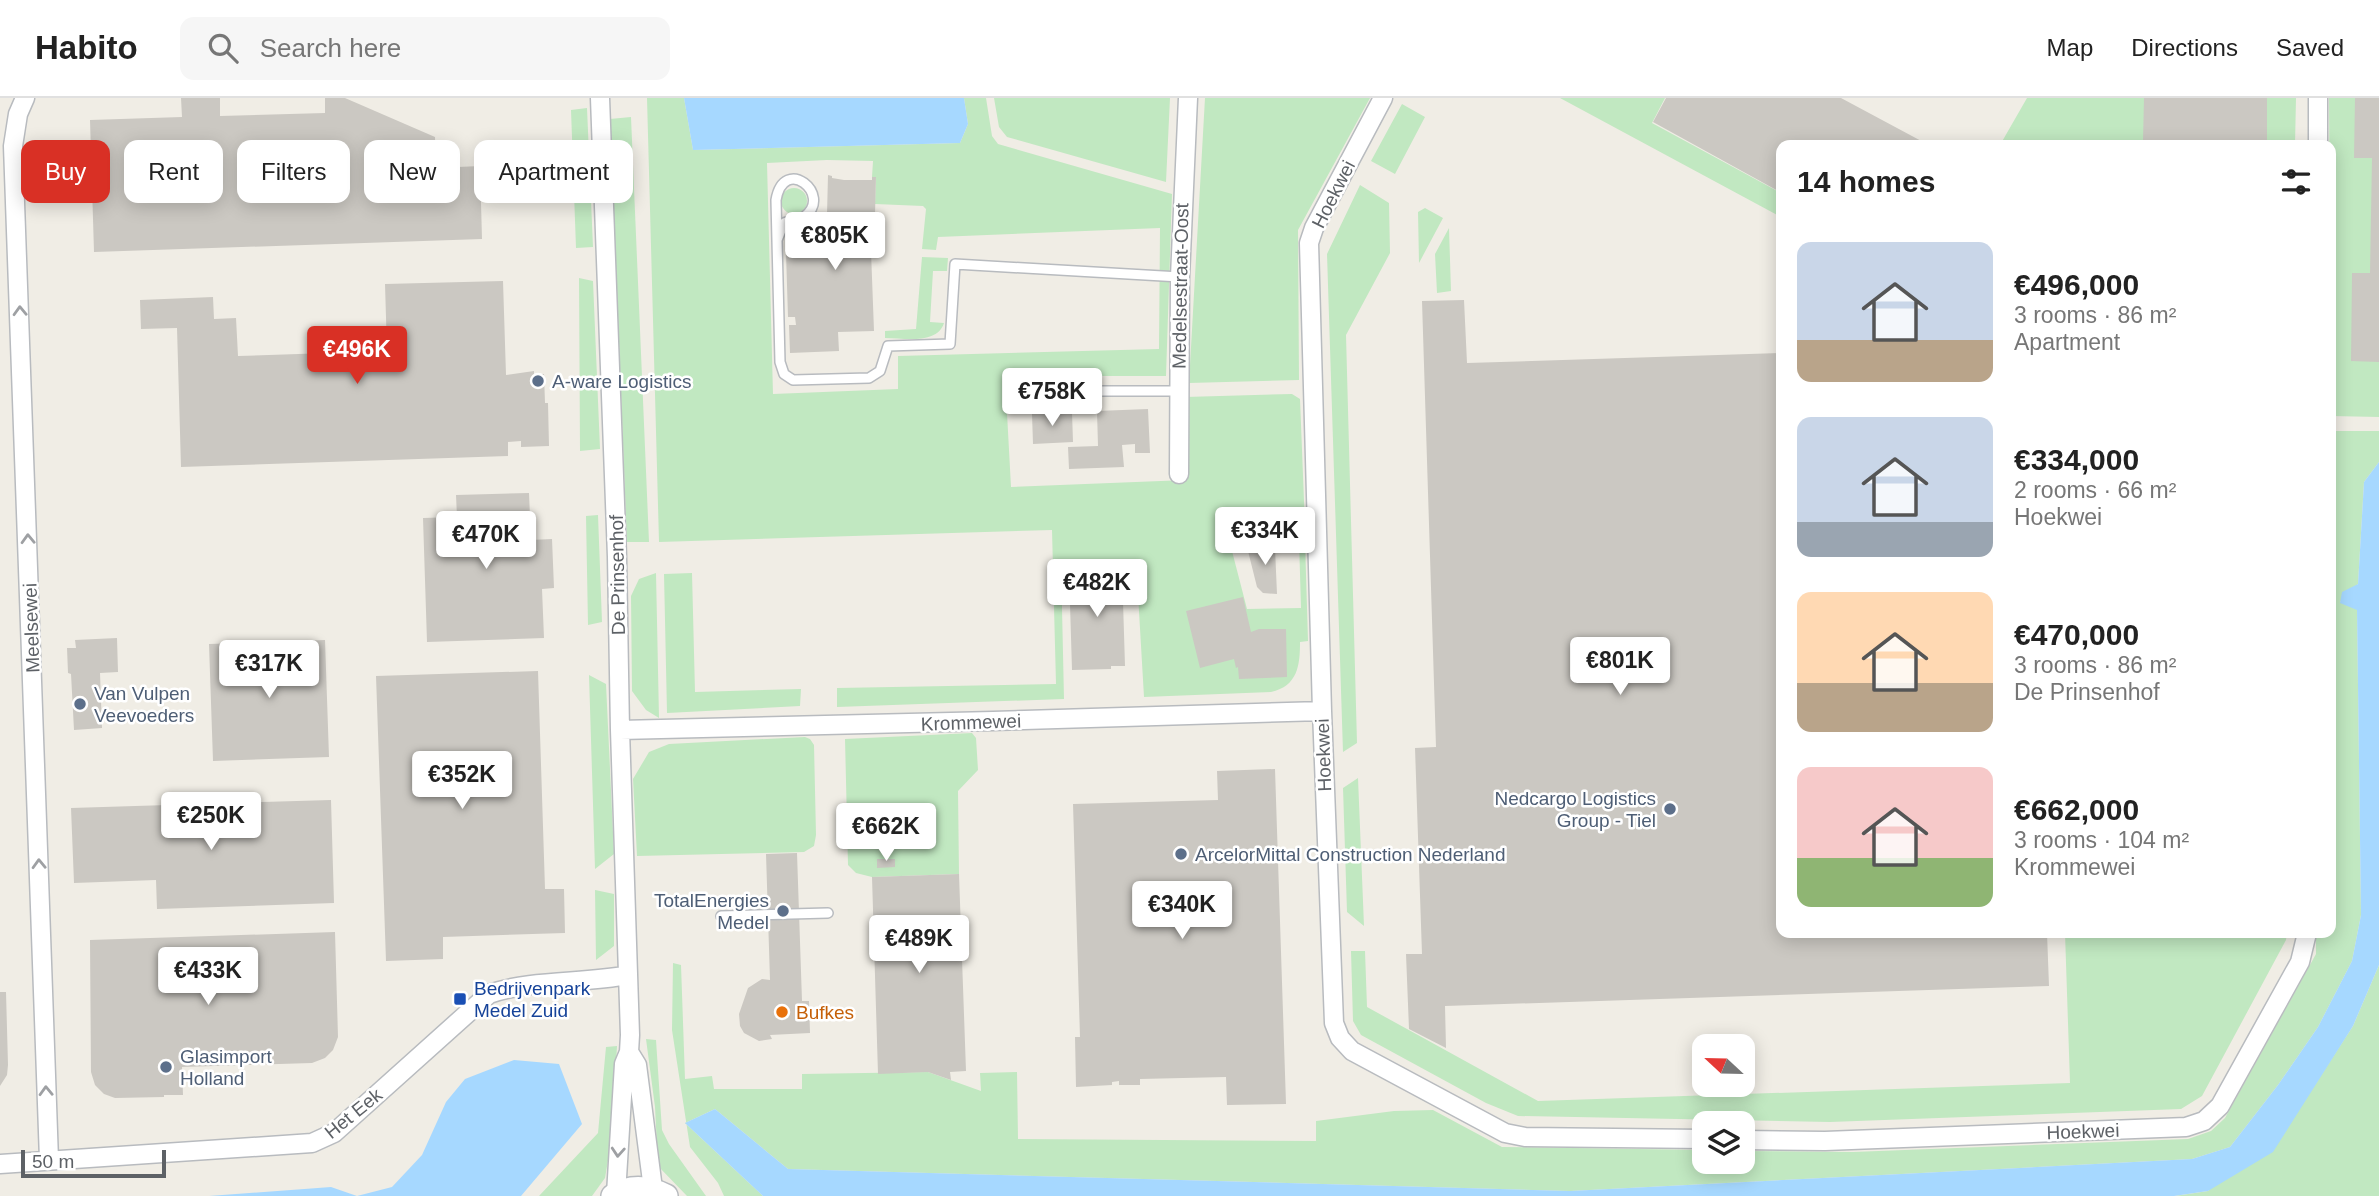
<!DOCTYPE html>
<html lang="en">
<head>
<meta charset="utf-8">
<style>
  :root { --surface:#fff; --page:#f6f6f6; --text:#222; --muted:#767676; --line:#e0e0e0; --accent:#d93025 }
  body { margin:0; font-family:Helvetica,sans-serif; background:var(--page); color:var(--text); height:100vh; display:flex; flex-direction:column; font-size:26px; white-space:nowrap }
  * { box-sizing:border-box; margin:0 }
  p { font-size:23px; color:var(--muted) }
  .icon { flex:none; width:38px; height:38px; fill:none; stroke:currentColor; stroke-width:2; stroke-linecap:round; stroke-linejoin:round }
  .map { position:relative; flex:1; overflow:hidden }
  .panel { position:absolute; left:1776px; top:42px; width:560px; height:798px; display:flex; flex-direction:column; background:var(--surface); border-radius:14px; box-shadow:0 4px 18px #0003 }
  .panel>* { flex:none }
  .hud { position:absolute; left:21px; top:42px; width:665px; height:63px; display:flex; gap:14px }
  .needle { width:46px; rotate:292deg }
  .fabs { position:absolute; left:1692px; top:936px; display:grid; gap:14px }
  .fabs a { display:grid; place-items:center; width:63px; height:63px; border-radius:14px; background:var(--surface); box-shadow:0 4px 18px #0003; font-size:35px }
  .scale { position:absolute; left:21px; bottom:18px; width:145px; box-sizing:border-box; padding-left:7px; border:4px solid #5d6166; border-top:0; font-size:19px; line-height:24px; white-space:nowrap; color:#5d6166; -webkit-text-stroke:5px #fff; paint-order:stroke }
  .price { position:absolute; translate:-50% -60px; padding:0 16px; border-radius:7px; background:#fff; color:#222; font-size:23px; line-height:46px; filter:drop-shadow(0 2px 4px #0008) }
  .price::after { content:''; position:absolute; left:50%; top:42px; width:21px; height:16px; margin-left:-10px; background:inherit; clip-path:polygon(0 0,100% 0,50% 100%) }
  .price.on { background:var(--accent); color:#fff }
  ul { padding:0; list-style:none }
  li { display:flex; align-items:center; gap:21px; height:175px; padding:0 21px }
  li span { display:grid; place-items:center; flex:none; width:196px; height:140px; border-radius:14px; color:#555 }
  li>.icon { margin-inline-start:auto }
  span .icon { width:84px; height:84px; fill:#fffc; stroke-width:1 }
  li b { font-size:30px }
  h2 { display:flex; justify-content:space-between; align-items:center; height:84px; padding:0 21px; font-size:30px }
  .chip { padding:0 24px; border-radius:14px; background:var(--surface); box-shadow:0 4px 18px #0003; font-size:24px; line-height:63px }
  .chip.on { background:var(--accent); color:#fff }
  header { display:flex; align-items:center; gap:42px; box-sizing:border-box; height:98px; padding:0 35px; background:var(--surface); border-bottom:2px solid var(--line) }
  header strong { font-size:33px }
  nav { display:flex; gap:38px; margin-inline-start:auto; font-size:24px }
  .search { width:490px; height:63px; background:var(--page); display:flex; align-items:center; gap:18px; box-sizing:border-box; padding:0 24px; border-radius:14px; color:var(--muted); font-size:26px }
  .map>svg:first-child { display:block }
  .green { fill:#c1e8c1; fill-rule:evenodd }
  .water { fill:#a6d8ff }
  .building { fill:#cbc8c2 }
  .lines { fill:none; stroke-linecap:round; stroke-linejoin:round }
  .service-casing { stroke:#b8bbbf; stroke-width:12 }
  .minor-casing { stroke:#b8bbbf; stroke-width:21 }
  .tertiary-casing { stroke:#b8bbbf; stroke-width:26 }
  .service { stroke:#fff; stroke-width:9 }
  .minor { stroke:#fff; stroke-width:18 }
  .tertiary { stroke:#fff; stroke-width:23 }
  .oneway { stroke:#9ea0a3 }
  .service-dot { fill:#5c6f8a; stroke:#fff; stroke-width:2.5 }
  .transit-dot { fill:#1a4fb4; stroke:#fff; stroke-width:2.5 }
  .food-dot { fill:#e8710a; stroke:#fff; stroke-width:2.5 }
  .labels { text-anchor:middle; stroke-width:5; stroke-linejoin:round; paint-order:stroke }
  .street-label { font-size:19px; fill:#5d6166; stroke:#fff }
  .service-label { font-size:19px; fill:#4e5e75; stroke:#fff; text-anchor:start }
  .transit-label { font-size:19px; fill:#164399; stroke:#fff; text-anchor:start }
  .food-label { font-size:19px; fill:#c56008; stroke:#fff; text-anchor:start }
</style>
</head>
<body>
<header>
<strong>Habito</strong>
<div class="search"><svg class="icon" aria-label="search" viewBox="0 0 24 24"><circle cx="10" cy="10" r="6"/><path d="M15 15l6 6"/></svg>Search here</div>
<nav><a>Map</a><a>Directions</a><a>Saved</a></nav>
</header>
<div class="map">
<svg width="2379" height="1098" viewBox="0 0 2379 1098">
  <rect width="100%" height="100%" fill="#f0ede5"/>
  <path class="green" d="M647 0H684L693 52 960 45 968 26 964 0H986L992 38 998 46 1172 96 1166 278H1005L1011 389 1186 382 1185 299 1292 296 1300 301 1305 428H1299L1298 422 1225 426 1247 511 1301 510 1299 442 1305 443 1308 543 1300 544C1300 567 1298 588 1271 594L1144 599 1136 462 1061 464 1064 601 837 609V590L1056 586 1052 432 659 444ZM827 62 873 63 872 79 876 80 875 106 923 108 926 111 922 151 936 152 938 139 1160 130 1159 251 898 258V291L773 296 767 65Z
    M994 0H1170L1166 84 1007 39 999 29Z
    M1205 0H1370L1298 132 1299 282 1189 285Z
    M1560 0H1665L1652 25 1781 95V119Z
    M2027 0H2296L2295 47H2000Z
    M2329 0H2379V319L2331 318Z
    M1402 6 1425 19 1395 76 1371 63Z
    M587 10 593 149 576 150 571 12Z
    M631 19 649 444H627L610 21Z
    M1360 87 1389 105 1390 155 1346 237 1357 645 1343 654 1327 156Z
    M781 103a13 13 0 1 1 26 0a13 13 0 1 1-26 0Z
    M1425 110 1443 120 1419 165 1418 114Z
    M1449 130 1451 193 1437 195 1435 156Z
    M922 159 948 160 947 173H933L930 224 944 225C937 247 904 240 885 240V233L916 231Z
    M579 180 593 183 600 351 580 353Z
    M2331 333H2379V364L2364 384 2358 486 2340 504 2357 511 2361 817 2352 863 2318 929 2278 987 2230 1049 2192 1061 1570 1093 788 1071 715 1011 685 1025 763 1098H724L718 1085 690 1049 672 932 673 865 681 867 685 981 712 978 714 991H802V976L928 974 981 993 980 975 1017 974 1018 1041 1316 1043V1023L1394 1013 1433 1012 1502 1049 1704 1052V1064H1743V1053L1853 1054 2188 1041 2211 1033 2225 1020 2316 856V835H2331Z
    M598 417 602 524 588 527 586 418Z
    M656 475 659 620 646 612 632 593 631 498 639 481Z
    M692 475 695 594 801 591 800 608 667 615 664 476Z
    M589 577 606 586 614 756 595 771Z
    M972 635 976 640 978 672 958 693 959 776 872 779 856 775 848 767 845 641Z
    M805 639 810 641 814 647 816 737 814 748 804 754 637 758 633 681 649 654 669 646Z
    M1358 680 1364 828 1347 814 1343 690Z
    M595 792 614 796V848L596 862Z
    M2065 835H2287L2286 842 2202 998 2181 1011 1830 1024 1518 1018 1486 1005 1361 937 1353 923 1351 853H1365L1367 909 1538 1003 2070 985Z
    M2379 867V1098H2175L2208 1093 2310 994 2353 928Z
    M646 941 656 942 662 1032 669 1046 706 1098H687L658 1068 655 1009Z
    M617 948 612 1039 605 1080 592 1098H539L598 1035 606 949Z"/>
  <path class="water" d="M684 0H964L968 26 960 45 693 52Z
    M2379 364V867L2353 928 2273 1054 2208 1093 2174 1098H763L685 1025 715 1011 788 1071 1570 1093 2192 1061 2230 1049 2278 987 2318 929 2352 863 2361 817 2357 512 2340 505 2342 494 2358 486 2364 384Z
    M514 962 559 966 582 1026 521 1098H209L331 1089 357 1098 392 1089 422 1057 446 1004 465 981Z"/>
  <path class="building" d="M181 0H220V18L325 15V0H345L435 39 436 70 480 68 482 141 94 154 90 22 182 19Z
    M1666 0H1841L1925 45 1924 47H1782V95L1653 24Z
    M2144 0H2267V47H2113V43H2143Z
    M2355 0H2379V264L2351 263 2352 175H2370L2372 60H2354Z
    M828 77 832 78V80L844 82H872V79H876L874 153H871L874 233 838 234 839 253 790 255 789 227H796L795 219H788L786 155 826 156Z
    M503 183 506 277 534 273V276H544L545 305H548L549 348 521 349V343L508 344V358L181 369 177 230 141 231 140 202 213 199 214 221 236 220 238 258 387 253 385 186Z
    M1464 202 1467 265 1782 255V835H2047L2049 888 1445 908 1446 950 1409 931 1406 856H1422L1415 650 1436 649 1422 203Z
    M1148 311 1150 355H1135V346L1122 347 1124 369 1069 371 1068 349 1098 348 1097 313Z
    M1072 314 1073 344 1033 346 1032 316Z
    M529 395 531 442 552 441 554 490 542 491 544 540 427 544 423 420 457 419 456 397Z
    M1256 444H1269L1275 450 1277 496 1263 495 1257 489 1248 453 1256 451Z
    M1122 471 1125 568H1111V571L1072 572 1069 473Z
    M1243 499 1251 534 1259 531H1286L1287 579 1239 581 1238 569 1236 570 1234 561 1200 570 1186 513Z
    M117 540 118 574 100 575 102 630 74 632 71 576 68 575 67 550H76L75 542Z
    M325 542 329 659 213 663 209 546Z
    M538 573 545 791H564L565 835 443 839V861L386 863 376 578Z
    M1275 671 1286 1006 1227 1007 1226 979 1140 981V987H1119V983L1112 984V987L1076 989 1075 939H1080L1073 706 1218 702 1217 673Z
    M331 702 334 805 157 811 156 782 74 785 71 710Z
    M797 755 802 903H809L810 935 770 937 772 941 759 943 744 935 740 928 739 916 748 890 762 881 770 882 766 756Z
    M877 761H895V769L877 770Z
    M959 776 966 973 950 974 951 982 928 974 878 976 872 779Z
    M335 834 338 939 333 952 325 960 312 965 182 969 183 997H164V999L115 1000 104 996 95 987 91 974 90 842Z
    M0 894H6L8 967 7 977 0 988Z"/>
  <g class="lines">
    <defs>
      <path id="service" d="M777 142 784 125C790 122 799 123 805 118 833 97 784 56 776 102L780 264 784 276 793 282 869 280 880 273 888 248 950 246 955 166 1180 179
        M1084 293H1178
        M1250 437H1317
        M721 818 828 815"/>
      <path id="minor" d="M25 0 18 16 13 48 49 1062
        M600 0 617 459 620 632 630 937 629 954 624 966 616 1096
        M1383 0 1314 130 1309 145 1322 613 1334 925 1340 940 1352 953 1505 1035 1525 1039 1704 1041
        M2318 47V0
        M1179 376 1180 179 1188 0
        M620 632 993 623 1322 613
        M629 954 637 967 653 1091
        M1743 1042 1825 1043 2186 1029 2204 1023 2220 1008 2300 864 2307 835
        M0 1066 312 1045 334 1035 489 896C534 881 582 886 628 877"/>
      <path id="tertiary" d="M613 1098C631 1087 648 1089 666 1098"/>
    </defs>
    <use href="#service" class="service-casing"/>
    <use href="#minor" class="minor-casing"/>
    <use href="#tertiary" class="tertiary-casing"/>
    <use href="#service" class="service"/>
    <use href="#minor" class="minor"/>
    <use href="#tertiary" class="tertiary"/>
  </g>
  <defs><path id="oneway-chevron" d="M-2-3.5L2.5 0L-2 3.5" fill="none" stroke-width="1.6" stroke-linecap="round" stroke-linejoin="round" transform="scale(1.75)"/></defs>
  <g class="oneway">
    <use href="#oneway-chevron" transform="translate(20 213) rotate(-92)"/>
    <use href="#oneway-chevron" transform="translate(28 441) rotate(-92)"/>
    <use href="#oneway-chevron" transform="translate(39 766) rotate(-92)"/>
    <use href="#oneway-chevron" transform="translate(46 993) rotate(-92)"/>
    <use href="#oneway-chevron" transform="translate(618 1054) rotate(94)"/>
  </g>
  <g class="service-dot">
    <circle cx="538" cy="283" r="7"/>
    <circle cx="80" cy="606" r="7"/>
    <circle cx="1670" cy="711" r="7"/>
    <circle cx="1181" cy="756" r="7"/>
    <circle cx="783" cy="813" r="7"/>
    <circle cx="166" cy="969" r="7"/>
  </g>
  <rect class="transit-dot" x="453" y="894" width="14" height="14" rx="3.5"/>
  <circle class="food-dot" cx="782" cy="914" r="7"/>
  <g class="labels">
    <g class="street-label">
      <text transform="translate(1333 96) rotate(-63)" y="7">Hoekwei</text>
      <text transform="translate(1180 188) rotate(-89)" y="7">Medelsestraat-Oost</text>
      <text transform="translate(617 477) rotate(-91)" y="7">De Prinsenhof</text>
      <text transform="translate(31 530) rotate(-92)" y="7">Meelsewei</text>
      <text transform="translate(971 624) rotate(-2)" y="7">Krommewei</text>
      <text transform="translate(1323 657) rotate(-92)" y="7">Hoekwei</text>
      <text transform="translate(353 1015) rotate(-39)" y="7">Het Eek</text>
      <text transform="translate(2083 1033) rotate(-2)" y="7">Hoekwei</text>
    </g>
    <g class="service-label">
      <text x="552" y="290">A-ware Logistics</text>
      <text x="94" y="602">Van Vulpen<tspan x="94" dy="22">Veevoeders</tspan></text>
      <text x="1656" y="707" text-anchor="end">Nedcargo Logistics<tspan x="1656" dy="22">Group - Tiel</tspan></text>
      <text x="1195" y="763">ArcelorMittal Construction Nederland</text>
      <text x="769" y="809" text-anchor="end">TotalEnergies<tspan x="769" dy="22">Medel</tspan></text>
      <text x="180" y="965">Glasimport<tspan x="180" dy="22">Holland</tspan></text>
    </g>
    <g class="transit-label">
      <text x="474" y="897">Bedrijvenpark<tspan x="474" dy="22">Medel Zuid</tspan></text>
    </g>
    <g class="food-label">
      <text x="796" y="921">Bufkes</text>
    </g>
  </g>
</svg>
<div class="fabs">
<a><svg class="needle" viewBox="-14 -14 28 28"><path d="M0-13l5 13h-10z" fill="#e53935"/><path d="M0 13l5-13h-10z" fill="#767676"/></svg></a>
<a><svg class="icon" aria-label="layers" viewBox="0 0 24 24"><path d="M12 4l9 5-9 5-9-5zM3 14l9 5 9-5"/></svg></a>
</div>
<div class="scale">50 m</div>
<b class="price" style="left:835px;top:174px">€805K</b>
<b class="price on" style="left:357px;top:288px">€496K</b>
<b class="price" style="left:1052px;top:330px">€758K</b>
<b class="price" style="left:1265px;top:469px">€334K</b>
<b class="price" style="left:486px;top:473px">€470K</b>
<b class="price" style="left:1097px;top:521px">€482K</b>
<b class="price" style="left:1620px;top:599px">€801K</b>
<b class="price" style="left:269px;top:602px">€317K</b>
<b class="price" style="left:462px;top:713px">€352K</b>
<b class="price" style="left:211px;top:754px">€250K</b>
<b class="price" style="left:886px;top:765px">€662K</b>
<b class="price" style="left:1182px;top:843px">€340K</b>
<b class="price" style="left:919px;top:877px">€489K</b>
<b class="price" style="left:208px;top:909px">€433K</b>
<div class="hud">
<a class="chip on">Buy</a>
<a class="chip">Rent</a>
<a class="chip">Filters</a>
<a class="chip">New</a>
<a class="chip">Apartment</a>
</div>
<section class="panel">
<h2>14 homes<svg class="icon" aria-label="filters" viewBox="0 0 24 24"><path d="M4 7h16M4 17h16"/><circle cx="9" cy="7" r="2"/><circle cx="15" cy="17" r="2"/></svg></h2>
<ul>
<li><span style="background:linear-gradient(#c9d6e8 70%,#b9a48a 0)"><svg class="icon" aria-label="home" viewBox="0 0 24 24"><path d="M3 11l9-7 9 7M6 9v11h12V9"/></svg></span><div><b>€496,000</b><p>3 rooms · 86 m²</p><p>Apartment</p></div></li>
<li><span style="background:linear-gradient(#c9d6e8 75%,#9aa5b1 0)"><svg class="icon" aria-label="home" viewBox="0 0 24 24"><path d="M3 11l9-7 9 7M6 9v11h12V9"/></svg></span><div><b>€334,000</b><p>2 rooms · 66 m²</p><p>Hoekwei</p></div></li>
<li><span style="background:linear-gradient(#ffd9b3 65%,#b9a48a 0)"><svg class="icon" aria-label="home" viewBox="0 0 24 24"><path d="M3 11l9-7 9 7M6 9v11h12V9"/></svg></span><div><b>€470,000</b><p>3 rooms · 86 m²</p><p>De Prinsenhof</p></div></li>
<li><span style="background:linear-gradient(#f6c9c9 65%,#8fb573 0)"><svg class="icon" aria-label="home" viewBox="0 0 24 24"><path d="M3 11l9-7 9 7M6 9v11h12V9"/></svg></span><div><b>€662,000</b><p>3 rooms · 104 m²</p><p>Krommewei</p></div></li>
</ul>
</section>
</div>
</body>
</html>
